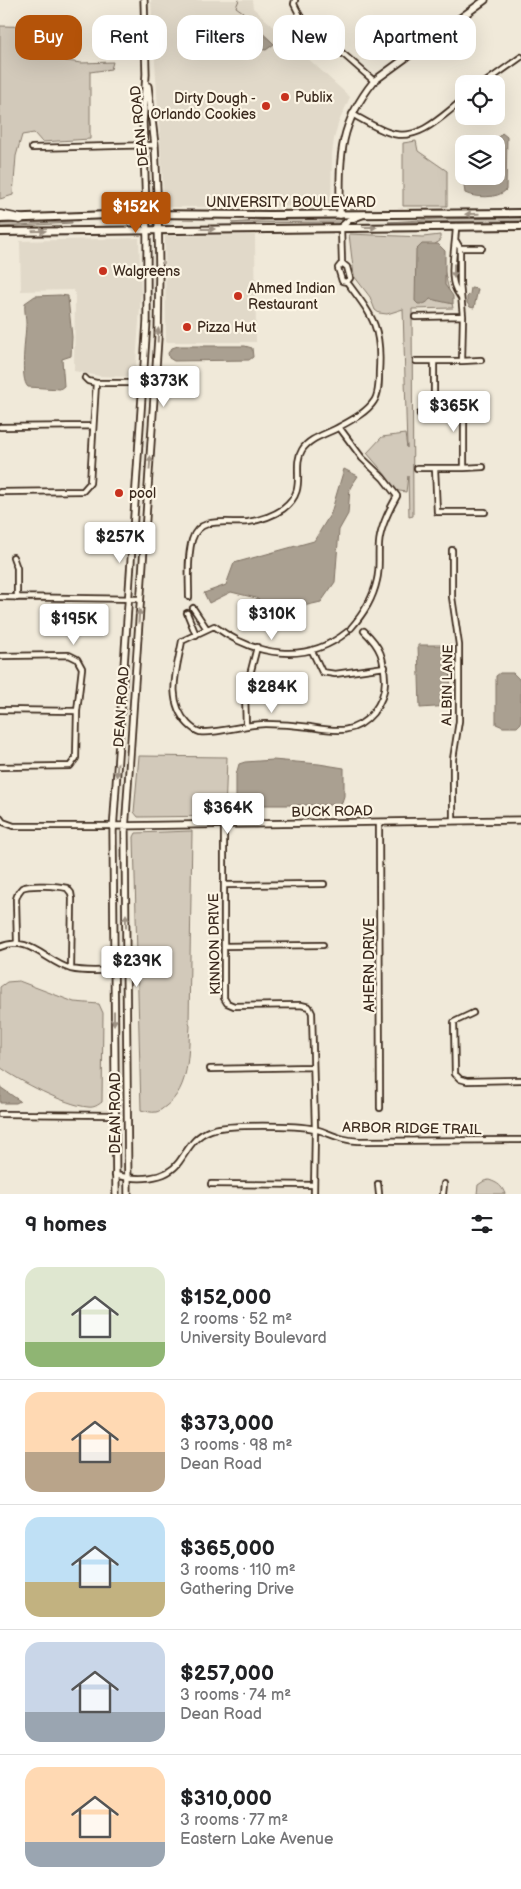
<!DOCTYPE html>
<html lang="en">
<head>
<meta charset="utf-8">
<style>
  :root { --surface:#fff; --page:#f6f6f6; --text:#202124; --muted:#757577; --line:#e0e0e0; --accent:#b45309 }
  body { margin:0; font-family:"Balsamiq Sans",sans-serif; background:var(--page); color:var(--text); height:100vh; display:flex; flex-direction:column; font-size:19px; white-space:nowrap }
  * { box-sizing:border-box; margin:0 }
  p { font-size:16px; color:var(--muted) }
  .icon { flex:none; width:28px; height:28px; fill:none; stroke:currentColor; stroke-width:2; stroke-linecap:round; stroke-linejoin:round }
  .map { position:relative; height:1194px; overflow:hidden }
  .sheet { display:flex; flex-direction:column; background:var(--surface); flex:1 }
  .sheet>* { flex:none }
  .top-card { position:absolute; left:15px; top:15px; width:491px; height:45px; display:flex; gap:10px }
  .fabs { position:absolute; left:455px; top:75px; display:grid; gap:10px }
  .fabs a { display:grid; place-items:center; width:50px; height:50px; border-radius:10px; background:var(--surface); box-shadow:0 5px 20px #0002; font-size:25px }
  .price { position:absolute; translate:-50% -42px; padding:0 11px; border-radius:5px; background:#fff; color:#222; font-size:16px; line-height:32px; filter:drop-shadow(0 1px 2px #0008) }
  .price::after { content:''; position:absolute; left:50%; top:30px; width:15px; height:11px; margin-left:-8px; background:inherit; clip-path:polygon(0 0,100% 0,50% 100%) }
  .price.current { background:var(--accent); color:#fff }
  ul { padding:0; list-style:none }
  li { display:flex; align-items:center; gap:15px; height:125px; padding:0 25px }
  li+li { border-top:1px solid var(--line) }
  li span { display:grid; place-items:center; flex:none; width:140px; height:100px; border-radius:15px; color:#555 }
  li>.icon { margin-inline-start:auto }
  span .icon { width:60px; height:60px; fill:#fffc; stroke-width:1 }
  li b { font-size:21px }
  h2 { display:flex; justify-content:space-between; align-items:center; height:60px; padding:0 25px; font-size:21px }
  .tag { padding:0 18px; border-radius:15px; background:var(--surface); box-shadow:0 5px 20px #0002; font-size:18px; line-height:45px }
  .tag.current { background:var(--accent); color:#fff }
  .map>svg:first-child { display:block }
  .built { fill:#e1d9c9 }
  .green { fill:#d2c9ba; stroke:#867a6c }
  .water { fill:#aaa091; stroke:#7e7163 }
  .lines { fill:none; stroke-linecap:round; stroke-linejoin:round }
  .stream { stroke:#7e7163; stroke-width:1 }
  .street-casing { stroke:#3b2a1e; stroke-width:8 }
  .secondary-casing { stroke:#3b2a1e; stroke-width:9 }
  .primary-casing { stroke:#3b2a1e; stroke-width:10 }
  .highway-casing { stroke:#3b2a1e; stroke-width:11 }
  .street { stroke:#fcf5e5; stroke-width:4.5 }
  .secondary { stroke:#fcf5e5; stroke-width:5.5 }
  .primary { stroke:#fcf5e5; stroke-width:6 }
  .highway { stroke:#fcf5e5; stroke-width:8 }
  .oneway { fill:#9c9082 }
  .poi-dot { fill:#c8321e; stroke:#fcf5e5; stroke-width:2 }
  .labels { text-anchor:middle; stroke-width:4.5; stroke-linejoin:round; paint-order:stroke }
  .poi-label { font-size:14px; fill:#3b2a1e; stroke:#fcf5e5; text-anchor:start }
  .street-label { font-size:14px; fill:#3b2a1e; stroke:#fcf5e5 }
</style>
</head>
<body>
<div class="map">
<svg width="521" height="1194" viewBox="0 0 521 1194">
  <rect width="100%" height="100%" fill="#f0e9d9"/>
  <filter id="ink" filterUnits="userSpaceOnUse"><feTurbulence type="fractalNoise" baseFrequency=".02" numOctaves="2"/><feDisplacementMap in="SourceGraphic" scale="10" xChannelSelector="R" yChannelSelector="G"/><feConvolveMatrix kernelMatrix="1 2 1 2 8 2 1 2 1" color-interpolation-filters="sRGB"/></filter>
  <g filter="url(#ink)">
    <path class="built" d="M151 0H252L253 8 350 97 338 124 334 139 332 154 331 202 329 206 169 207 164 201Z
      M255 235 256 342H166L165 236Z
      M139 238 141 293 135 377 99 376 74 371 75 293 73 290 21 291 20 241Z"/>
    <path class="green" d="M0 26 48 27 47 58 81 63 113 62 111 69 90 72V139L42 142 34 133 22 135 16 156 13 195 0 199Z
      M416 141 418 151 447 171V206H403V143Z
      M521 218V221L388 222 438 219Z
      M342 219V222L232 223 268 220Z
      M72 222V223L0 227V224Z
      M349 234 423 237 440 235V241L435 244 444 269 453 308 412 309 413 516 409 517 408 476 406 492 393 490 384 473 367 453 382 437 405 434 407 448 403 309 387 314 379 313 375 310 370 297 354 276Z
      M139 756 227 757 225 816 138 817 134 812Z
      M192 831 189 1023 190 1026C188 1053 190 1088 166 1106 163 1108 159 1112 156 1112 152 1113 145 1111 141 1110L134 837 136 833Z
      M19 981 74 1002 99 1004 103 1013 102 1102C98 1105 94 1108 88 1107 65 1105 19 1081 0 1067V987L7 982Z
      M489 1180C498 1183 502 1186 505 1194H477L478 1185 484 1181Z"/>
    <path class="water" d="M254 25 274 44 266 50 251 48 240 34Z
      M502 133 507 137 506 190C498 199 475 198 465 193L464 186 467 176H496V144H492Z
      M422 244H438L445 251V285L453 296V304L430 299C426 304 424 304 418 304L415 301 416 250Z
      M471 288 478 289 474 308 470 307 467 303V297L470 294Z
      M60 295 68 296V298L72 337 71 356 62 359 64 386 60 389 28 387C19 379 26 336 26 323 26 317 24 310 25 303L35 296Z
      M178 346H245L252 348 253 357 249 360 174 361 169 358 168 353 172 348Z
      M344 469 358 476 350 488 348 514 339 530 335 582 321 602 277 612 256 598 231 592 209 603 204 593 226 585 234 563 314 541 331 513Z
      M418 645H451L450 706 420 708Z
      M500 673H513L519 679 521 684V723L517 727H503L496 724V676Z
      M273 760 319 764 344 768V796L341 805H244L236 801V775L239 764 245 762Z
      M0 1087 20 1101 16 1103H0Z"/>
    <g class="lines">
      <path class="stream" d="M239 0 236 7 243 12 244 25 247 30"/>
      <defs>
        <path id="street" d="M295 0 294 4 300 16 374 81
          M483 84 521 57
          M352 114C365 121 380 131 394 134 421 140 444 114 464 99
          M32 148 155 145
          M456 226C456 242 449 274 455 287 456 291 459 294 461 298
          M341 227 342 263
          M456 241 460 248V284L463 316 462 361H434V414H464V468H435L437 512H485
          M460 248H482
          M415 317 463 316
          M416 361H434
          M462 361 481 360
          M85 378 88 381 96 383H155
          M420 414H434
          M464 414H482
          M0 427 93 426
          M339 427 362 458 383 478 397 496C389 510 380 529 379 544 378 556 380 568 377 580 373 599 364 613 351 628
          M417 468H435
          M464 468 483 467
          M0 492 83 491 90 483 96 383
          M452 550V597L459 645V721L453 759V821
          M13 557 17 568V598
          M0 597 140 599
          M189 597C189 579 187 558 192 540 199 515 229 524 248 522 260 520 273 516 283 509 309 490 291 468 302 450 310 437 328 434 341 426 352 420 367 412 374 401 379 394 379 381 379 372 382 327 373 317 347 282L342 281 338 268 342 263 347 267 350 278 347 282
          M193 608 207 629
          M187 613 196 635
          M347 632C306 665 255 656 214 626L182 641C177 669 165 700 188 724 191 727 196 731 200 732 217 734 247 724 265 724 280 724 295 725 310 727 335 731 355 735 373 713 380 704 385 693 385 681 384 658 381 647 364 631
          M312 651 322 672 335 674 385 667
          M0 656 69 655 77 659 82 668 77 711 76 758 70 766 0 767
          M0 710 77 711
          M246 726 245 694 257 647
          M0 818 3 822 14 826H113
          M379 823 380 1108
          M224 824V998L227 1003 234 1006 301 1005 309 1007 312 1013 315 1129 314 1194
          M225 885 324 884
          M17 943 16 899C17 895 19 891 22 888 29 884 58 886 67 888L71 893 72 899 71 969
          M224 946 323 945
          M0 947C28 934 46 962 71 969 88 973 109 970 126 970
          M473 1013 454 1022 455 1074 460 1079 467 1081 521 1080
          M210 1069 312 1067
          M0 1114 115 1115
          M115 1175C136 1180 166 1181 179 1162 189 1148 194 1136 211 1130 228 1124 297 1125 315 1129 332 1134 339 1140 359 1141L521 1140
          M211 1184 314 1185
          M378 1184 379 1194
          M443 1194 444 1184"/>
        <path id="secondary" d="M340 215C340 159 337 127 374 81L485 0
          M341 227 349 220 362 215
          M113 826 521 820
          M116 1194 113 831 147 321V237L143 122 146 74 144 0
          M128 1194 125 831 158 338 159 271 158 214 155 145 148 86"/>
        <path id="primary" d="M0 219 137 214 270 215 521 213
          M0 232 521 226"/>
        <path id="highway" d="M0 215 20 219"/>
      </defs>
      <use href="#street" class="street-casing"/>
      <use href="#secondary" class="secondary-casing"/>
      <use href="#primary" class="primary-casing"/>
      <use href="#highway" class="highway-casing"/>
      <use href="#street" class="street"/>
      <use href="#secondary" class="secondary"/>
      <use href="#primary" class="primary"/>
      <use href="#highway" class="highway"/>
    </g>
    <defs><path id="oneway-solid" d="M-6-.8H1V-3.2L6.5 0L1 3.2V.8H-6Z" transform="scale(1.25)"/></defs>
    <g class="oneway">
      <use href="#oneway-solid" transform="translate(472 214) rotate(179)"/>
      <use href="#oneway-solid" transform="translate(370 227)"/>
      <use href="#oneway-solid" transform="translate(208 229)"/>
      <use href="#oneway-solid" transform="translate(39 231) rotate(-2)"/>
      <use href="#oneway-solid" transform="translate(454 271) rotate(90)"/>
      <use href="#oneway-solid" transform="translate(158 335) rotate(-87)"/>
      <use href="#oneway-solid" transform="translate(150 463) rotate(-86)"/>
      <use href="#oneway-solid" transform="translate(139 616) rotate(-86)"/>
      <use href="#oneway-solid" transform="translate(117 770) rotate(94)"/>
      <use href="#oneway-solid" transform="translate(126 921) rotate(-90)"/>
      <use href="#oneway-solid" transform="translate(114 1018) rotate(90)"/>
    </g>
  </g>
  <g class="poi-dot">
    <circle cx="285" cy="97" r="5"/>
    <circle cx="266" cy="106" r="5"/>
    <circle cx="103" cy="271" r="5"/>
    <circle cx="238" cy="296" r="5"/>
    <circle cx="187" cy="327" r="5"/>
    <circle cx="119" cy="493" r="5"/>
  </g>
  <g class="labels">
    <g class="poi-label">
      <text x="295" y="102">Publix</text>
      <text x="256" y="103" text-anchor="end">Dirty Dough -<tspan x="256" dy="16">Orlando Cookies</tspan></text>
      <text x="113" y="276">Walgreens</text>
      <text x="248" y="293">Ahmed Indian<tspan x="248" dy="16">Restaurant</tspan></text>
      <text x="197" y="332">Pizza Hut</text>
      <text x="129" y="498">pool</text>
    </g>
    <g class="street-label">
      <text transform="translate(139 126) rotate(-96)" y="5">DEAN ROAD</text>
      <text x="291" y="207">UNIVERSITY BOULEVARD</text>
      <text transform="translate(447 685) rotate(-89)" y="5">ALBIN LANE</text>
      <text transform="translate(121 707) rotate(-86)" y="5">DEAN ROAD</text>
      <text transform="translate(332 811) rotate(-1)" y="5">BUCK ROAD</text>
      <text transform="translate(214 944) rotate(-91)" y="5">KINNON DRIVE</text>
      <text transform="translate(369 965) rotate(-90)" y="5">AHERN DRIVE</text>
      <text transform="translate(115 1113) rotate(-90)" y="5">DEAN ROAD</text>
      <text transform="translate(412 1128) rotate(1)" y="5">ARBOR RIDGE TRAIL</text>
    </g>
  </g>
</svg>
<div class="fabs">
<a><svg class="icon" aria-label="locate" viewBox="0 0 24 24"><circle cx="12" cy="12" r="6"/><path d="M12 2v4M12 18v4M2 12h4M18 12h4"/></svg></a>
<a><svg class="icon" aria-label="layers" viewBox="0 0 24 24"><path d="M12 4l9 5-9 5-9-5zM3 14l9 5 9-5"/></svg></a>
</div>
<b class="price current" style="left:136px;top:234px">$152K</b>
<b class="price" style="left:164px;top:408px">$373K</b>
<b class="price" style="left:454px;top:433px">$365K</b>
<b class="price" style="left:120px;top:564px">$257K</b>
<b class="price" style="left:272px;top:641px">$310K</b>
<b class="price" style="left:74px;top:646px">$195K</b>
<b class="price" style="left:272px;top:714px">$284K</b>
<b class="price" style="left:228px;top:835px">$364K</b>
<b class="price" style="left:137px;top:988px">$239K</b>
<div class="top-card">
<a class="tag current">Buy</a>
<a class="tag">Rent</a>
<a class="tag">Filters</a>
<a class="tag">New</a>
<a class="tag">Apartment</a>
</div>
</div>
<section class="sheet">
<h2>9 homes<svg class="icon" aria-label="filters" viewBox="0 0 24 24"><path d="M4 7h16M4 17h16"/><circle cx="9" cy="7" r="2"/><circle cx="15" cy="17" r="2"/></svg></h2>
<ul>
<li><span style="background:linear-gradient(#dfe7d0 75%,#8fb573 0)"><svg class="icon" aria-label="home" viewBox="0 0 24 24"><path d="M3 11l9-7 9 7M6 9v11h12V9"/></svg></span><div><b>$152,000</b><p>2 rooms · 52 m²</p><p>University Boulevard</p></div></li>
<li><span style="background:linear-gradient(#ffd9b3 60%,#b9a48a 0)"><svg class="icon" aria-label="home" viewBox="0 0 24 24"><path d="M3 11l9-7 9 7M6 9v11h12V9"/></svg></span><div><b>$373,000</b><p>3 rooms · 98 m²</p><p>Dean Road</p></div></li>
<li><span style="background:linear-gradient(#bfe0f5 65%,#c2b280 0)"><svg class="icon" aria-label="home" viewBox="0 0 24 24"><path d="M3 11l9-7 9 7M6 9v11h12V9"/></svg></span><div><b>$365,000</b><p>3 rooms · 110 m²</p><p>Gathering Drive</p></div></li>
<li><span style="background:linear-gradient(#c9d6e8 70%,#9aa5b1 0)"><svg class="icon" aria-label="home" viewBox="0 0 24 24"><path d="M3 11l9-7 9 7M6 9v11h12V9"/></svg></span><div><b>$257,000</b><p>3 rooms · 74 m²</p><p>Dean Road</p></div></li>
<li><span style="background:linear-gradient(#ffd9b3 75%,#9aa5b1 0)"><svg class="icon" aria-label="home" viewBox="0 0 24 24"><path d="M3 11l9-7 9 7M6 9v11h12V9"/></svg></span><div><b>$310,000</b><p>3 rooms · 77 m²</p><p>Eastern Lake Avenue</p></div></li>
</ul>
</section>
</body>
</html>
